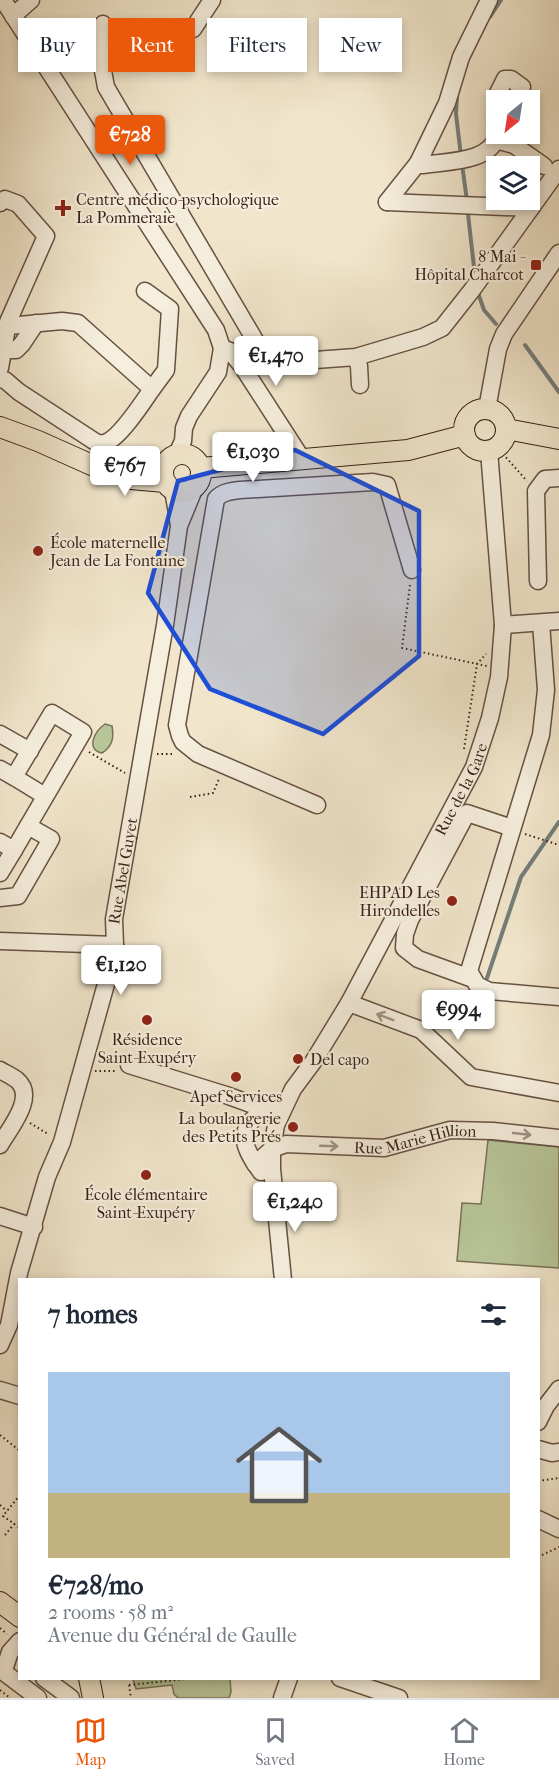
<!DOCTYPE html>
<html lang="en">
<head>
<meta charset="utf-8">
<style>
  :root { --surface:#fff; --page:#f6f6f7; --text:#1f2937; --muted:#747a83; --line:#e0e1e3; --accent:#ea580c }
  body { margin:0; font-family:"IM FELL French Canon",serif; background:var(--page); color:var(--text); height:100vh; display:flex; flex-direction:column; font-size:22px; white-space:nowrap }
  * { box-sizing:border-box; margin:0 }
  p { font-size:20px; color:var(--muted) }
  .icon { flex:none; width:33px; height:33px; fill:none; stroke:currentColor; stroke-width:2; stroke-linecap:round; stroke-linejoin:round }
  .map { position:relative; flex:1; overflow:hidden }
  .details { position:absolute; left:18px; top:1278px; width:522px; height:402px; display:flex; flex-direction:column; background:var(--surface); border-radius:0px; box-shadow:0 3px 9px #0003 }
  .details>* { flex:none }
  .hud { position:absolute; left:18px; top:18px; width:524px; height:54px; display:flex; gap:12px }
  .needle { width:39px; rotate:210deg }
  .buttons { position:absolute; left:486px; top:90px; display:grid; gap:12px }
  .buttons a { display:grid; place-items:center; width:54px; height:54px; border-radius:0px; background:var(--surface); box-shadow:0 3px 9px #0003; font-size:30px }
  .price { position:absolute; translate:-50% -51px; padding:0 14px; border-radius:6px; background:#fff; color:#222; font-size:20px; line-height:39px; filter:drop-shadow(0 2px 3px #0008) }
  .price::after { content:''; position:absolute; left:50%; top:36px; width:18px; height:14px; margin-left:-9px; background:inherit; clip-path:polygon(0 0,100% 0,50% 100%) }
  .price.selected { background:var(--accent); color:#fff }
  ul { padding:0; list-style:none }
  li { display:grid; align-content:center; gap:12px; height:318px; padding:0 30px }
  li span { display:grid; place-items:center; height:186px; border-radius:0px; color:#555 }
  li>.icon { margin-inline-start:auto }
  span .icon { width:108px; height:108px; fill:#fffc; stroke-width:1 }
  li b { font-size:26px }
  h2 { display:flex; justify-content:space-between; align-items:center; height:72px; padding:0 30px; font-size:26px }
  .pill { padding:0 21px; border-radius:0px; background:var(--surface); box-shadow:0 3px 9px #0003; font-size:21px; line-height:54px }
  .pill.selected { background:var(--accent); color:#fff }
  .dock { display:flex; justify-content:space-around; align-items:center; height:84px; border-top:2px solid var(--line); background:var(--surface); font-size:16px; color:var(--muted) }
  .dock a { display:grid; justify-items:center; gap:3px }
  .dock .selected { color:var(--accent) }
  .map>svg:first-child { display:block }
  .green { fill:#b8c699; stroke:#787257; stroke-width:1.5 }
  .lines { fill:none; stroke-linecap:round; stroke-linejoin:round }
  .stream { stroke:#747e7a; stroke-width:4 }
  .minor-casing { stroke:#665143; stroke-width:19 }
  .major-casing { stroke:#381f15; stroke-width:22 }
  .path { stroke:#381f15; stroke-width:2; stroke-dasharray:1.5 3; stroke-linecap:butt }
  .minor { stroke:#f6efde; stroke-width:16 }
  .major { stroke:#f1e6cc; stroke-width:20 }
  .oneway { stroke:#a09184 }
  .marked { fill:#1d4ed8; fill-opacity:0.2; stroke:#1d4ed8; stroke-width:4.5; stroke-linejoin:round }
  .poi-dot { fill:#8f2418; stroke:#f6efde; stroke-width:2 }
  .labels { text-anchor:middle; stroke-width:4.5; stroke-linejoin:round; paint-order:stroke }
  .poi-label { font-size:16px; fill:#381f15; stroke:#f6efde; text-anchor:start }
  .street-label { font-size:16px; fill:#381f15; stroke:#f6efde }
</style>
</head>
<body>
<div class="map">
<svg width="559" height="1698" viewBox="0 0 559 1698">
  <rect width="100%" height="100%" fill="#f1e6cc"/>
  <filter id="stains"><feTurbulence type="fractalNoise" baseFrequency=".00333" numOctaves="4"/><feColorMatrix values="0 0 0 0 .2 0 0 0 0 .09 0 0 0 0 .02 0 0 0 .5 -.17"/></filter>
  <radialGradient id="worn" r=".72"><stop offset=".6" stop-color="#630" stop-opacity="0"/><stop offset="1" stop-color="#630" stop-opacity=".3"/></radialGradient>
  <path class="green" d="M105 724 112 726C114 737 113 746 102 753 85 749 95 731 105 724Z
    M488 1140 559 1147V1268L457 1261 462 1203 481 1204Z
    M133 1679V1678L233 1679H230L231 1692 229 1698H178L174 1694 172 1685 136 1689Z"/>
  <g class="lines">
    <path class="stream" d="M490 17 501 0
      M457 98 456 114 461 156
      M462 164 467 201
      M468 214 475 276
      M477 290 484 310 496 324
      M525 345 559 392
      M487 978 521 877 559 822"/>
    <defs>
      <g id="minor">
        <path d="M3 0 216 330 222 348 218 372 189 416 184 428 183 441 177 454"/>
        <path d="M489 0 461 57 447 103 418 163 422 165C448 161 491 163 498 134"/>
        <path d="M13 16 31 0"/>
        <path d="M103 24 101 60 106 87 259 347 277 359 315 360 356 357 423 337 442 328 472 290 559 169"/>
        <path d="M193 29 212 0"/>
        <path d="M501 100 498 93 505 79H511L522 87 514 100"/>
        <path d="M496 140 514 145 544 166"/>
        <path d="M387 202 531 208"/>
        <path d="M387 202 418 163"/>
        <path d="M0 203 5 199 18 204 46 236 8 322 0 368"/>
        <path d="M145 291 170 309 166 370 152 389"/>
        <path d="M222 348 230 351 242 366 302 459"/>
        <path d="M3 350H16L22 344 36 323"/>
        <path d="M356 357 359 366 360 385"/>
        <path d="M0 379 5 380 19 392 97 443C101 443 104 444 107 442 121 436 143 402 152 389L78 323 62 321 8 326"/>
        <path d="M487 409 498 349 504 334 559 253"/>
        <path d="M173 490 179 525"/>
        <path d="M538 581 536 491 545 479 559 478"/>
        <path d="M541 623 546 690 541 735 469 971 477 985 489 991 559 997"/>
        <path d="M503 625 559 621"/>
        <path d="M0 734 30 751"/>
        <path d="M0 769 14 777"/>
        <path d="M317 805 198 754 183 742 180 736 177 725 216 499C222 492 231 491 240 490L373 482 387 485 412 570"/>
        <path d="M28 826 83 732 52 713 14 777 45 796"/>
        <path d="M0 842 14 850 0 873"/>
        <path d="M0 898 18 896 51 839 28 826 14 850"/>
        <path d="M0 941 115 945"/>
        <path d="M473 979 418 959 404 948 405 934 410 920 467 813 512 828"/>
        <path d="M349 1003 421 1030 471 1077 559 1093"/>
        <path d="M129 1065 226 1095 270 1111 279 1118"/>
        <path d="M0 1070C5 1073 12 1076 17 1080 37 1097 9 1129 0 1145"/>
        <path id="s1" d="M255 1164 272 1149 286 1144 384 1148 450 1130 493 1131 559 1138"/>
        <path d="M261 1172C238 1141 238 1127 270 1105"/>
        <path d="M0 1216 34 1227"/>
        <path id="s2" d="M283 1280 272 1169V1149L276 1125 293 1089 313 1062 349 1003 474 767 490 718 499 677 503 625 489 451"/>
        <path id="s3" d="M0 1345 9 1325 19 1273 47 1177 62 1142 111 966 115 945 114 919 165 625 179 526 195 487"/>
        <path d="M0 1390 20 1396"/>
        <path d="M538 1422 546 1406 559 1389"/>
        <path d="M538 1449 552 1453 559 1452"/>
        <path d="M538 1519 559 1529"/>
        <path d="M20 1641 10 1652 4 1670 5 1673 38 1698"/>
        <path d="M44 1678 71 1698"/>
        <path d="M340 1678 399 1698"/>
        <path d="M282 1698 289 1678"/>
      </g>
      <path id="major" d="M464 430a21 21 0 1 1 42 0a21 21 0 1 1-42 0Z
        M0 427 38 441 94 466 128 471 164 464
        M506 429 559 439
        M163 473a19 19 0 1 1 38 0a19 19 0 1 1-38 0Z
        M201 468 408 450 465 435
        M131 479 165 482
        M0 1602 20 1617
        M89 1678 93 1698"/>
    </defs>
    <use href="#minor" class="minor-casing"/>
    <use href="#major" class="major-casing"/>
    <path class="path" d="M503 454 527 481
      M410 585 402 648 487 666
      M464 749 477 664 486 654
      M89 752 125 773
      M157 754H175
      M190 797 213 793 219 779
      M525 834 559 845
      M95 1071H117
      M30 1123 48 1134
      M0 1435 20 1451
      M538 1481 559 1478
      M20 1495 3 1516 20 1528
      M0 1505 7 1511
      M5 1535 14 1524
      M538 1557 559 1547
      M0 1628 7 1634
      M129 1685 194 1678
      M129 1685 131 1698
      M0 1690 10 1698"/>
    <use href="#minor" class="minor"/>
    <use href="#major" class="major"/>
  </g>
  <defs><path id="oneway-shaft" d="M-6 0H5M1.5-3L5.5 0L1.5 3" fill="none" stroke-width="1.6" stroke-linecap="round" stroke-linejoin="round" transform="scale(1.5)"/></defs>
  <g class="oneway">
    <use href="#oneway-shaft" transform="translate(385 1017) rotate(-159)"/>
    <use href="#oneway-shaft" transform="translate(522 1134) rotate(6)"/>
    <use href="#oneway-shaft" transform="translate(329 1146) rotate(2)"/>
  </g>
  <path class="marked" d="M295 450 419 511V656L323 734 210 689 148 593 178 481Z"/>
  <g class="poi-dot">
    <path d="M60 199h6v6h6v6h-6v6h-6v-6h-6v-6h6z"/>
    <rect x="530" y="259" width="12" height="12" rx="3"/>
    <circle cx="38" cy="551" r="6"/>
    <circle cx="452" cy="901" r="6"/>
    <circle cx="147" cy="1020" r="6"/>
    <circle cx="298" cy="1059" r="6"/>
    <circle cx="236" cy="1077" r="6"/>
    <circle cx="293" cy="1127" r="6"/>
    <circle cx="146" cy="1175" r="6"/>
  </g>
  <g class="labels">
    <g class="poi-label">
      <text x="76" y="205">Centre médico-psychologique<tspan x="76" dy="18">La Pommeraie</tspan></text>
      <text x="524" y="262" text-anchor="end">8 Mai -<tspan x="524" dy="18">Hôpital Charcot</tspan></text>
      <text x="50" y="548">École maternelle<tspan x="50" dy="18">Jean de La Fontaine</tspan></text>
      <text x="440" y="898" text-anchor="end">EHPAD Les<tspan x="440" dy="18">Hirondelles</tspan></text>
      <text x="147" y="1045" text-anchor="middle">Résidence<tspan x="147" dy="18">Saint-Exupéry</tspan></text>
      <text x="310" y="1065">Del capo</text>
      <text x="236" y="1102" text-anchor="middle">Apef Services</text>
      <text x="281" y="1124" text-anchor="end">La boulangerie<tspan x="281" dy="18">des Petits Prés</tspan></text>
      <text x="146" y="1200" text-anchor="middle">École élémentaire<tspan x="146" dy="18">Saint-Exupéry</tspan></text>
    </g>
    <g class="street-label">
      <text dy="6" stroke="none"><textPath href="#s2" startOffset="540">Rue de la Gare</textPath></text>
      <text dy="6" stroke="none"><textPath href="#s3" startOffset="492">Rue Abel Guyet</textPath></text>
      <text dy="6" stroke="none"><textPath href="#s1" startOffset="168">Rue Marie Hillion</textPath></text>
    </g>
  </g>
  <rect width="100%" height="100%" filter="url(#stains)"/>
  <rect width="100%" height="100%" fill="url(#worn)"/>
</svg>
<div class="buttons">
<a><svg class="needle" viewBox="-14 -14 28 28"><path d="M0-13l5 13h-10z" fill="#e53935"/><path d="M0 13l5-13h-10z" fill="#747a83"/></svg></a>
<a><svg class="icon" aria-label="layers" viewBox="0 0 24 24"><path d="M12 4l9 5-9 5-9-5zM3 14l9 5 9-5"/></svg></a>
</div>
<b class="price selected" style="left:130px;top:166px">€728</b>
<b class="price" style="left:276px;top:387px">€1,470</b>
<b class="price" style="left:253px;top:483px">€1,030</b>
<b class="price" style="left:125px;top:497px">€767</b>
<b class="price" style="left:121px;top:996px">€1,120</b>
<b class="price" style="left:458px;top:1041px">€994</b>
<b class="price" style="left:295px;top:1233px">€1,240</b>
<div class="hud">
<a class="pill">Buy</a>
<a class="pill selected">Rent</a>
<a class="pill">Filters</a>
<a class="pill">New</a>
</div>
<section class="details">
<h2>7 homes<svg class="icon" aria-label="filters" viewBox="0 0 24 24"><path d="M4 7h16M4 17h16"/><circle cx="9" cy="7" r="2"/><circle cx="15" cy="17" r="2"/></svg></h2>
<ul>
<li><span style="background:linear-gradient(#a9c7e8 65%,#c2b280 0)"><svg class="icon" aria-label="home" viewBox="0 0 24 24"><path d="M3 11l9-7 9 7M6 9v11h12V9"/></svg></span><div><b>€728/mo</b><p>2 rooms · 58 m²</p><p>Avenue du Général de Gaulle</p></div></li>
</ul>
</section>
</div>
<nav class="dock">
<a class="selected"><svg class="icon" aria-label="map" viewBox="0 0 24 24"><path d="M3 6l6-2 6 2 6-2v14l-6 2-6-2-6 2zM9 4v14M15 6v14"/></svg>Map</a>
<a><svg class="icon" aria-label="saved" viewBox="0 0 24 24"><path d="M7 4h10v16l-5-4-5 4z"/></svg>Saved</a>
<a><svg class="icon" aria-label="home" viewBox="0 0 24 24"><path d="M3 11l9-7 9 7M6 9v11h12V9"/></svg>Home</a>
</nav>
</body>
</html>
